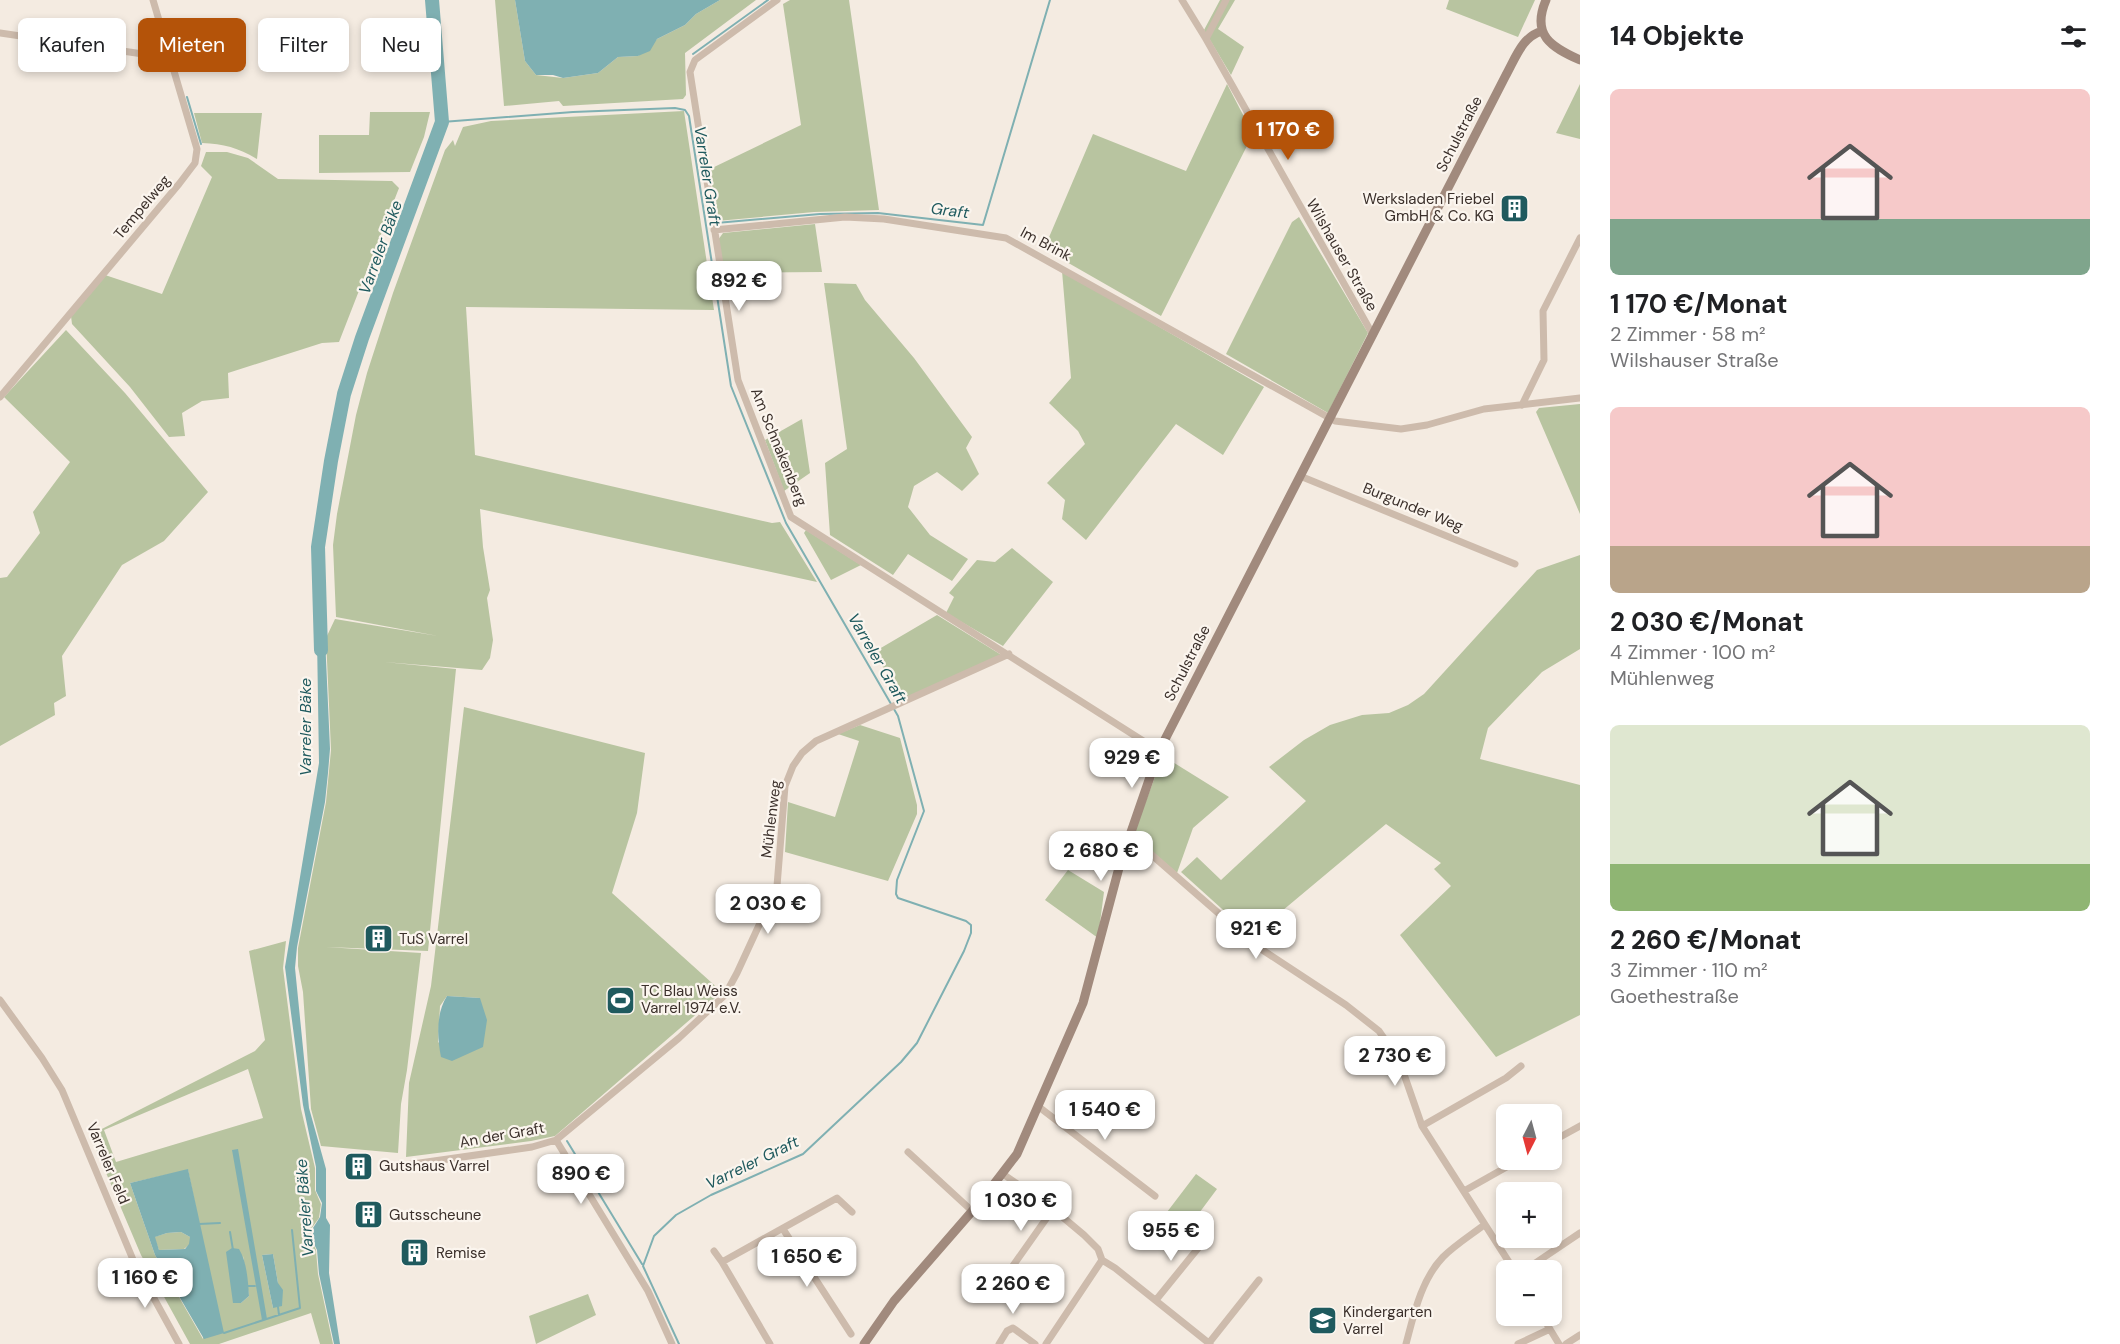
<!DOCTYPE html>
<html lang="de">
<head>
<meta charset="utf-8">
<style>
  :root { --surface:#fff; --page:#f2f2f2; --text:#202124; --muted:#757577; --accent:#b45309 }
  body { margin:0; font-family:"DM Sans",sans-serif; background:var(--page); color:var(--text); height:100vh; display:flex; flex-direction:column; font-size:22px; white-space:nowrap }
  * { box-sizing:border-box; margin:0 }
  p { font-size:20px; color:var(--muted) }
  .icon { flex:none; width:33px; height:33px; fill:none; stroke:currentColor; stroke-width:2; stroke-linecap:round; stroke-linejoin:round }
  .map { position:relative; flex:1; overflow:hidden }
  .side { display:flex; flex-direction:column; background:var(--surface); width:540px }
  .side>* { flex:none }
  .top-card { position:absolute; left:18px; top:18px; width:570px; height:54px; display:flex; gap:12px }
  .needle { width:39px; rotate:186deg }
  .tools { position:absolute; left:1496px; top:1104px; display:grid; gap:12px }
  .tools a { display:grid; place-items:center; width:66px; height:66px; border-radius:9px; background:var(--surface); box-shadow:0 3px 9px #0003; font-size:30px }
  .price { position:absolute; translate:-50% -51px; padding:0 14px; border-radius:12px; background:#fff; color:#222; font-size:20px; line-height:39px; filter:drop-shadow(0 2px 3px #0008) }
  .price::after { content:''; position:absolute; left:50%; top:36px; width:18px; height:14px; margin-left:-9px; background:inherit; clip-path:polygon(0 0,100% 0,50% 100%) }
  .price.active { background:var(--accent); color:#fff }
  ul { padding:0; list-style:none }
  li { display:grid; align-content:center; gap:12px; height:318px; padding:0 30px }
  li span { display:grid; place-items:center; height:186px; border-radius:9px; color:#555 }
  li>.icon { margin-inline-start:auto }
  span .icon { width:108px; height:108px; fill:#fffc; stroke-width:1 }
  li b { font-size:26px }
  h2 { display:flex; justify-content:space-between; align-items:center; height:72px; padding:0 30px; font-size:26px }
  .pill { padding:0 21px; border-radius:9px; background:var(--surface); box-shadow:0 3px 9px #0003; font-size:21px; line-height:54px }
  .pill.active { background:var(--accent); color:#fff }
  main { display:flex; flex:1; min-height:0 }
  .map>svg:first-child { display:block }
  .green { fill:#b8c4a0; fill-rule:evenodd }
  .water { fill:#7fb0b2; fill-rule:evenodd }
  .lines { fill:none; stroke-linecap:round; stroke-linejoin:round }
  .stream { stroke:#7fb0b2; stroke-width:2 }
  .river { stroke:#7fb0b2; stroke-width:14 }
  .street { stroke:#cdbbac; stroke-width:7 }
  .secondary { stroke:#a18a7d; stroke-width:9 }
  .labels { text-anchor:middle; stroke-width:4.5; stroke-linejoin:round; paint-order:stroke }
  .street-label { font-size:15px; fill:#3b302b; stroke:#fbf5ee }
  .poi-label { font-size:15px; fill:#3b302b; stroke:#fbf5ee; text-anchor:start }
  .water-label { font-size:16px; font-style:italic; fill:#1f5a5e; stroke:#fbf5ee }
</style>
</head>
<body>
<main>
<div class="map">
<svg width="1580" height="1344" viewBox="0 0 1580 1344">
  <rect width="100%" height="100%" fill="#f4ebe1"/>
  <path class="green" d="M495 0H515L525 61 536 75 563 78 598 73 618 57 638 56 657 39 685 25 696 14 720 0H756L685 53 686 95 683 99 563 106 559 101 504 106Z
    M790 0H849L879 210 814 212 717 221 710 169 801 125 783 4Z
    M1220 0H1235L1218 29 1244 47 1231 75 1204 30Z
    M1449 0H1535L1518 37 1446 9Z
    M1227 84 1253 134 1161 316 1044 249 1093 134 1186 171Z
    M1580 84V139L1556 133Z
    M684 111 714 310 466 307 475 455 772 523 780 522 817 582 480 509 483 547 490 590 487 598 493 640 490 658 482 670 384 662 456 669 428 951 326 947 421 953 407 1070 401 1104 398 1153 321 1146 311 1109 303 992 298 966V948L326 802 331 750 326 638 335 619 438 636 336 617 333 545 337 514 356 415 367 373 393 293 445 150 453 140 455 146 463 127 491 121Z
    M370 112H430L424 137 410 172 319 173V135H369Z
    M194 113H262L257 159C239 148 224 144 202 143Z
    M206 152H227L248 158 278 179 392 181 399 188 339 342 322 343 228 373 229 398 202 401 182 413 185 436 169 437 130 387 72 324 71 316 105 275 162 294 212 177 201 166Z
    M1299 217 1368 333 1328 413 1226 354 1292 222Z
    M815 224 822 272 723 273 718 240 723 233Z
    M1062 271 1264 387 1223 455 1176 424 1086 540 1062 519 1065 500 1047 483 1085 444 1078 431 1049 403 1071 378Z
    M824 283 856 284 865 300 914 358 972 437 966 448 979 474 962 491 937 472 914 486 908 507 930 535 968 559 952 581 908 554 893 575 830 535 825 463 847 449Z
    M66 330 125 393 208 492 164 541 122 565 62 656 66 696 54 703 55 715 0 746V578L7 577 40 533 33 512 70 462 4 397Z
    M1580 404V514L1536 412 1539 408Z
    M802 419 810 473 784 491 765 440Z
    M806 530 861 565 831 580 804 533Z
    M1012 548 1053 582 1003 646 946 613 954 597 949 593 977 560 995 562Z
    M1580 555V649L1542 672 1488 728 1480 759 1580 785V1015L1496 1057 1400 935 1451 886 1434 869 1441 863 1386 824 1252 936 1181 872 1197 857 1221 880 1306 801 1269 767 1304 740 1330 725 1362 715 1389 713 1408 705 1424 694 1537 570Z
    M937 615 1003 656 902 699 874 652Z
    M464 707 645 753 637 813 612 893 722 992 555 1136 531 1141 406 1157 409 1083 431 986ZM447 996 480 998 438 1043 440 1006Z
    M860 725 900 738 917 805V814L888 881 785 852 788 802 835 817 859 741 838 734Z
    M1163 756 1229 797 1193 828 1177 873 1133 835Z
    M1068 870 1104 892 1098 938 1045 900Z
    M286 941 283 968 301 1109 315 1168V1190L321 1204 319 1218 311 1229 312 1241 316 1250 318 1274 333 1344H320L311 1313 219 1344H190L141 1255 90 1135 255 1051 265 1040 249 951ZM248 1069 263 1118 116 1162 104 1130ZM188 1170 201 1233 203 1339 155 1255 130 1183ZM273 1254 278 1283 273 1308 262 1255ZM243 1256 249 1296 241 1303H233Z
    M1196 1174 1217 1189 1185 1232 1164 1216Z
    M181 1232 190 1237V1244L184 1249 159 1250 154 1237 167 1233Z
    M588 1294 596 1315 536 1344 529 1316Z"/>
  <path class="water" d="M515 0H720L696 14 685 25 657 39 650 51 638 56 618 57 598 73 563 78 553 75H536L525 61Z
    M321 632 325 637 330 749 328 773 325 802 297 947 295 968 309 1108 326 1169V1218L330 1225 329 1273 340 1344H334L319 1274 317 1250 313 1242V1228L320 1217 322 1203 316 1191V1167L303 1105 285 967 319 763 317 638Z
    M447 996 480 998 487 1020 483 1047 452 1061 441 1057C437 1037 436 1013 447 996Z
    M238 1149 267 1319 262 1320 232 1150Z
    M188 1169 224 1333 204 1339 155 1255 130 1183ZM181 1232 190 1237 189 1244 185 1249 159 1250 155 1237 167 1233Z
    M232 1248 239 1249C247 1262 248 1281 249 1296L241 1303H233L226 1252Z
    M273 1254 278 1283 283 1290 282 1306 273 1308 262 1255Z"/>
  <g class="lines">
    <path class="stream" d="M693 54 768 0
      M187 97 201 144
      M442 122 573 112 675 108 685 110 689 116 731 386 786 523 898 716 924 811 897 880 896 894 898 898 966 921 971 925V933L964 951 917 1043 901 1062 803 1154 711 1195 676 1215 654 1236 643 1266 679 1344
      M716 223 820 214 878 213 983 225 1050 0
      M567 1141 642 1264
      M199 1224 220 1223
      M230 1232 233 1250
      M246 1286H255
      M278 1307 279 1315
      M224 1333 300 1308 292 1230"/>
    <path class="river" d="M321 650 318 547 331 461 344 394 362 338 442 122 432 0"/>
    <path class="street" d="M777 0 695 60 690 72 738 380 791 517 1159 751
      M1182 0 1206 39 1373 335
      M0 33 170 58
      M1206 39 1226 0
      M714 230 845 217 884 219 1006 238 1335 421 1401 429 1427 425 1484 409 1580 398
      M0 397 179 184 195 163 197 149 153 0
      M1522 405 1544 360 1543 311 1580 238
      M1300 476 1515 564
      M1130 836 1255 945 1346 1005 1379 1031 1399 1060 1422 1126 1514 1270
      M0 1000 42 1058 62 1090 134 1262 179 1344
      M1039 1107 1155 1196
      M1422 1126 1506 1078 1521 1066
      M556 1140 648 1291 672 1344
      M1551 1142 1580 1126
      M908 1152 971 1210
      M399 1166 532 1147 556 1140 679 1038 725 995 737 973 777 886 785 786 793 766 802 753 816 741 1009 654
      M1003 1174 1053 1209 1084 1235 1098 1249 1102 1260 1115 1268 1210 1344
      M1464 1191 1519 1160
      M783 1229 851 1334
      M714 1251 722 1262
      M1010 1270 1053 1209
      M1525 1270 1580 1233
      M1156 1300 1199 1247 1203 1234
      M1542 1316 1559 1344
      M1209 1343 1259 1280
      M770 1344 722 1262 837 1198 852 1212
      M999 1344 1007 1331 1013 1328 1035 1344
      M1046 1344 1102 1260
      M1406 1344C1414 1314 1421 1280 1443 1257 1455 1245 1471 1235 1484 1225
      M1518 1344 1550 1329
      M1566 1344 1580 1335"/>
    <path class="secondary" d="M1546 0C1531 35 1551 47 1580 60
      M864 1344 894 1301 981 1201 1017 1154 1083 1003 1120 864 1159 751 1506 75C1516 57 1522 37 1542 31"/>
  </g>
  <defs>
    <symbol id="building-square" viewBox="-11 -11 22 22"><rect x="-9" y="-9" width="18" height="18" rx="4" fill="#1f5a5e" stroke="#fbf5ee"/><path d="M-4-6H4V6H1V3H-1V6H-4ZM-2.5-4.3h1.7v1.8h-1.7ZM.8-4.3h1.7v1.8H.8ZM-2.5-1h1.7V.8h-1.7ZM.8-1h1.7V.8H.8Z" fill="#fff"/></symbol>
    <symbol id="stadium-square" viewBox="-11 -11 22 22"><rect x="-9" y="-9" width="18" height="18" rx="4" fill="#1f5a5e" stroke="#fbf5ee"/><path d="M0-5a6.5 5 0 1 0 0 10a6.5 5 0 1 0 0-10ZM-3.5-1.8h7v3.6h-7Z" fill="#fff"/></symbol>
    <symbol id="school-square" viewBox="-11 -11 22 22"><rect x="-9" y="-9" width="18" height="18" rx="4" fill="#1f5a5e" stroke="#fbf5ee"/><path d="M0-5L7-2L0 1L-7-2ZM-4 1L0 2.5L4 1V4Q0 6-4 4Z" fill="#fff"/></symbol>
  </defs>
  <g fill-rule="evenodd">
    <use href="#building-square" x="1498" y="192" width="33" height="33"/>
    <use href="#building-square" x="362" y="922" width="33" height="33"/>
    <use href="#stadium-square" x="604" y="984" width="33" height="33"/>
    <use href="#building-square" x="342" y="1150" width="33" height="33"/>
    <use href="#building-square" x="352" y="1198" width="33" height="33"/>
    <use href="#building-square" x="398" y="1236" width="33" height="33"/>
    <use href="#school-square" x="1306" y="1304" width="33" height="33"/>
  </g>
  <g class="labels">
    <g class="street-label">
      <text transform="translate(1459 134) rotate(-63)" y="5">Schulstraße</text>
      <text transform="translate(142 207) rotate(-50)" y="5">Tempelweg</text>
      <text transform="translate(1046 244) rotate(28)" y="5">Im Brink</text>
      <text transform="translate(1342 255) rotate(60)" y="5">Wilshauser Straße</text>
      <text transform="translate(779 447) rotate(68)" y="5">Am Schnakenberg</text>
      <text transform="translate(1413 507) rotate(22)" y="5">Burgunder Weg</text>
      <text transform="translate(1187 663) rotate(-63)" y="5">Schulstraße</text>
      <text transform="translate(771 819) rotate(-83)" y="5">Mühlenweg</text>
      <text transform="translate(502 1135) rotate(-10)" y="5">An der Graft</text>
      <text transform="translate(108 1163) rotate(67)" y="5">Varreler Feld</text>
    </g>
    <g class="poi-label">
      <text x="1494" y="204" text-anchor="end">Werksladen Friebel<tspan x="1494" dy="17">GmbH &amp; Co. KG</tspan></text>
      <text x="399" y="944">TuS Varrel</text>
      <text x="641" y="996">TC Blau Weiss<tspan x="641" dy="17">Varrel 1974 e.V.</tspan></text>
      <text x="379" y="1171">Gutshaus Varrel</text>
      <text x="389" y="1220">Gutsscheune</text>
      <text x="436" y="1258">Remise</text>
      <text x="1343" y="1317">Kindergarten<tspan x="1343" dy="17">Varrel</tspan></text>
    </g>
    <g class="water-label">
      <text transform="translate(708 176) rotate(81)" y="6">Varreler Graft</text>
      <text transform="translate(950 210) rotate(7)" y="6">Graft</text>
      <text transform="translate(380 247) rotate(-70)" y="6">Varreler Bäke</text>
      <text transform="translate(878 658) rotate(60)" y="6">Varreler Graft</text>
      <text transform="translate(305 727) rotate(-90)" y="6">Varreler Bäke</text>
      <text transform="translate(752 1162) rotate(-26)" y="6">Varreler Graft</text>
      <text transform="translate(304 1208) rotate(-94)" y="6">Varreler Bäke</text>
    </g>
  </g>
</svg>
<div class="tools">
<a><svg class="needle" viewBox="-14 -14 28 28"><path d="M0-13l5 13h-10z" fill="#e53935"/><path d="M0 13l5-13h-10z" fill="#757577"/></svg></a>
<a>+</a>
<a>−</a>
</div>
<b class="price active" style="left:1288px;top:161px">1 170 €</b>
<b class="price" style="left:739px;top:312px">892 €</b>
<b class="price" style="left:1132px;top:789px">929 €</b>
<b class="price" style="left:1101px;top:882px">2 680 €</b>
<b class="price" style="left:768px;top:935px">2 030 €</b>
<b class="price" style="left:1256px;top:960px">921 €</b>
<b class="price" style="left:1395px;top:1087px">2 730 €</b>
<b class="price" style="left:1105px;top:1141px">1 540 €</b>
<b class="price" style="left:581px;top:1205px">890 €</b>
<b class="price" style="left:1021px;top:1232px">1 030 €</b>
<b class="price" style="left:1171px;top:1262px">955 €</b>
<b class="price" style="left:807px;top:1288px">1 650 €</b>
<b class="price" style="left:145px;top:1309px">1 160 €</b>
<b class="price" style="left:1013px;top:1315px">2 260 €</b>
<div class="top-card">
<a class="pill">Kaufen</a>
<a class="pill active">Mieten</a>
<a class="pill">Filter</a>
<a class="pill">Neu</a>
</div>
</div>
<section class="side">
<h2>14 Objekte<svg class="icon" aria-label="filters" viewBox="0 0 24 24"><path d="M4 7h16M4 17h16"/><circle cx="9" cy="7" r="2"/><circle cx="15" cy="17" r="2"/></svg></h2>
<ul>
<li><span style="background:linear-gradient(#f6c9c9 70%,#7fa58c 0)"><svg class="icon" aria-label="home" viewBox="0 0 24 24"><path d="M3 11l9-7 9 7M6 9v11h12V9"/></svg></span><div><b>1 170 €/Monat</b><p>2 Zimmer · 58 m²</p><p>Wilshauser Straße</p></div></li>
<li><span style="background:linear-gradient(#f6c9c9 75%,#b9a48a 0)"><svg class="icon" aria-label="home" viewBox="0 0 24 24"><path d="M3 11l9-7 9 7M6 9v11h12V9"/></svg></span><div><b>2 030 €/Monat</b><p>4 Zimmer · 100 m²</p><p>Mühlenweg</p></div></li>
<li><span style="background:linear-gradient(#dfe7d0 75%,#8fb573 0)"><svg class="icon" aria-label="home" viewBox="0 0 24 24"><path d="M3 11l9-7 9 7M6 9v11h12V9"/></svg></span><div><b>2 260 €/Monat</b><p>3 Zimmer · 110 m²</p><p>Goethestraße</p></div></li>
</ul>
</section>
</main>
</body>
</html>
